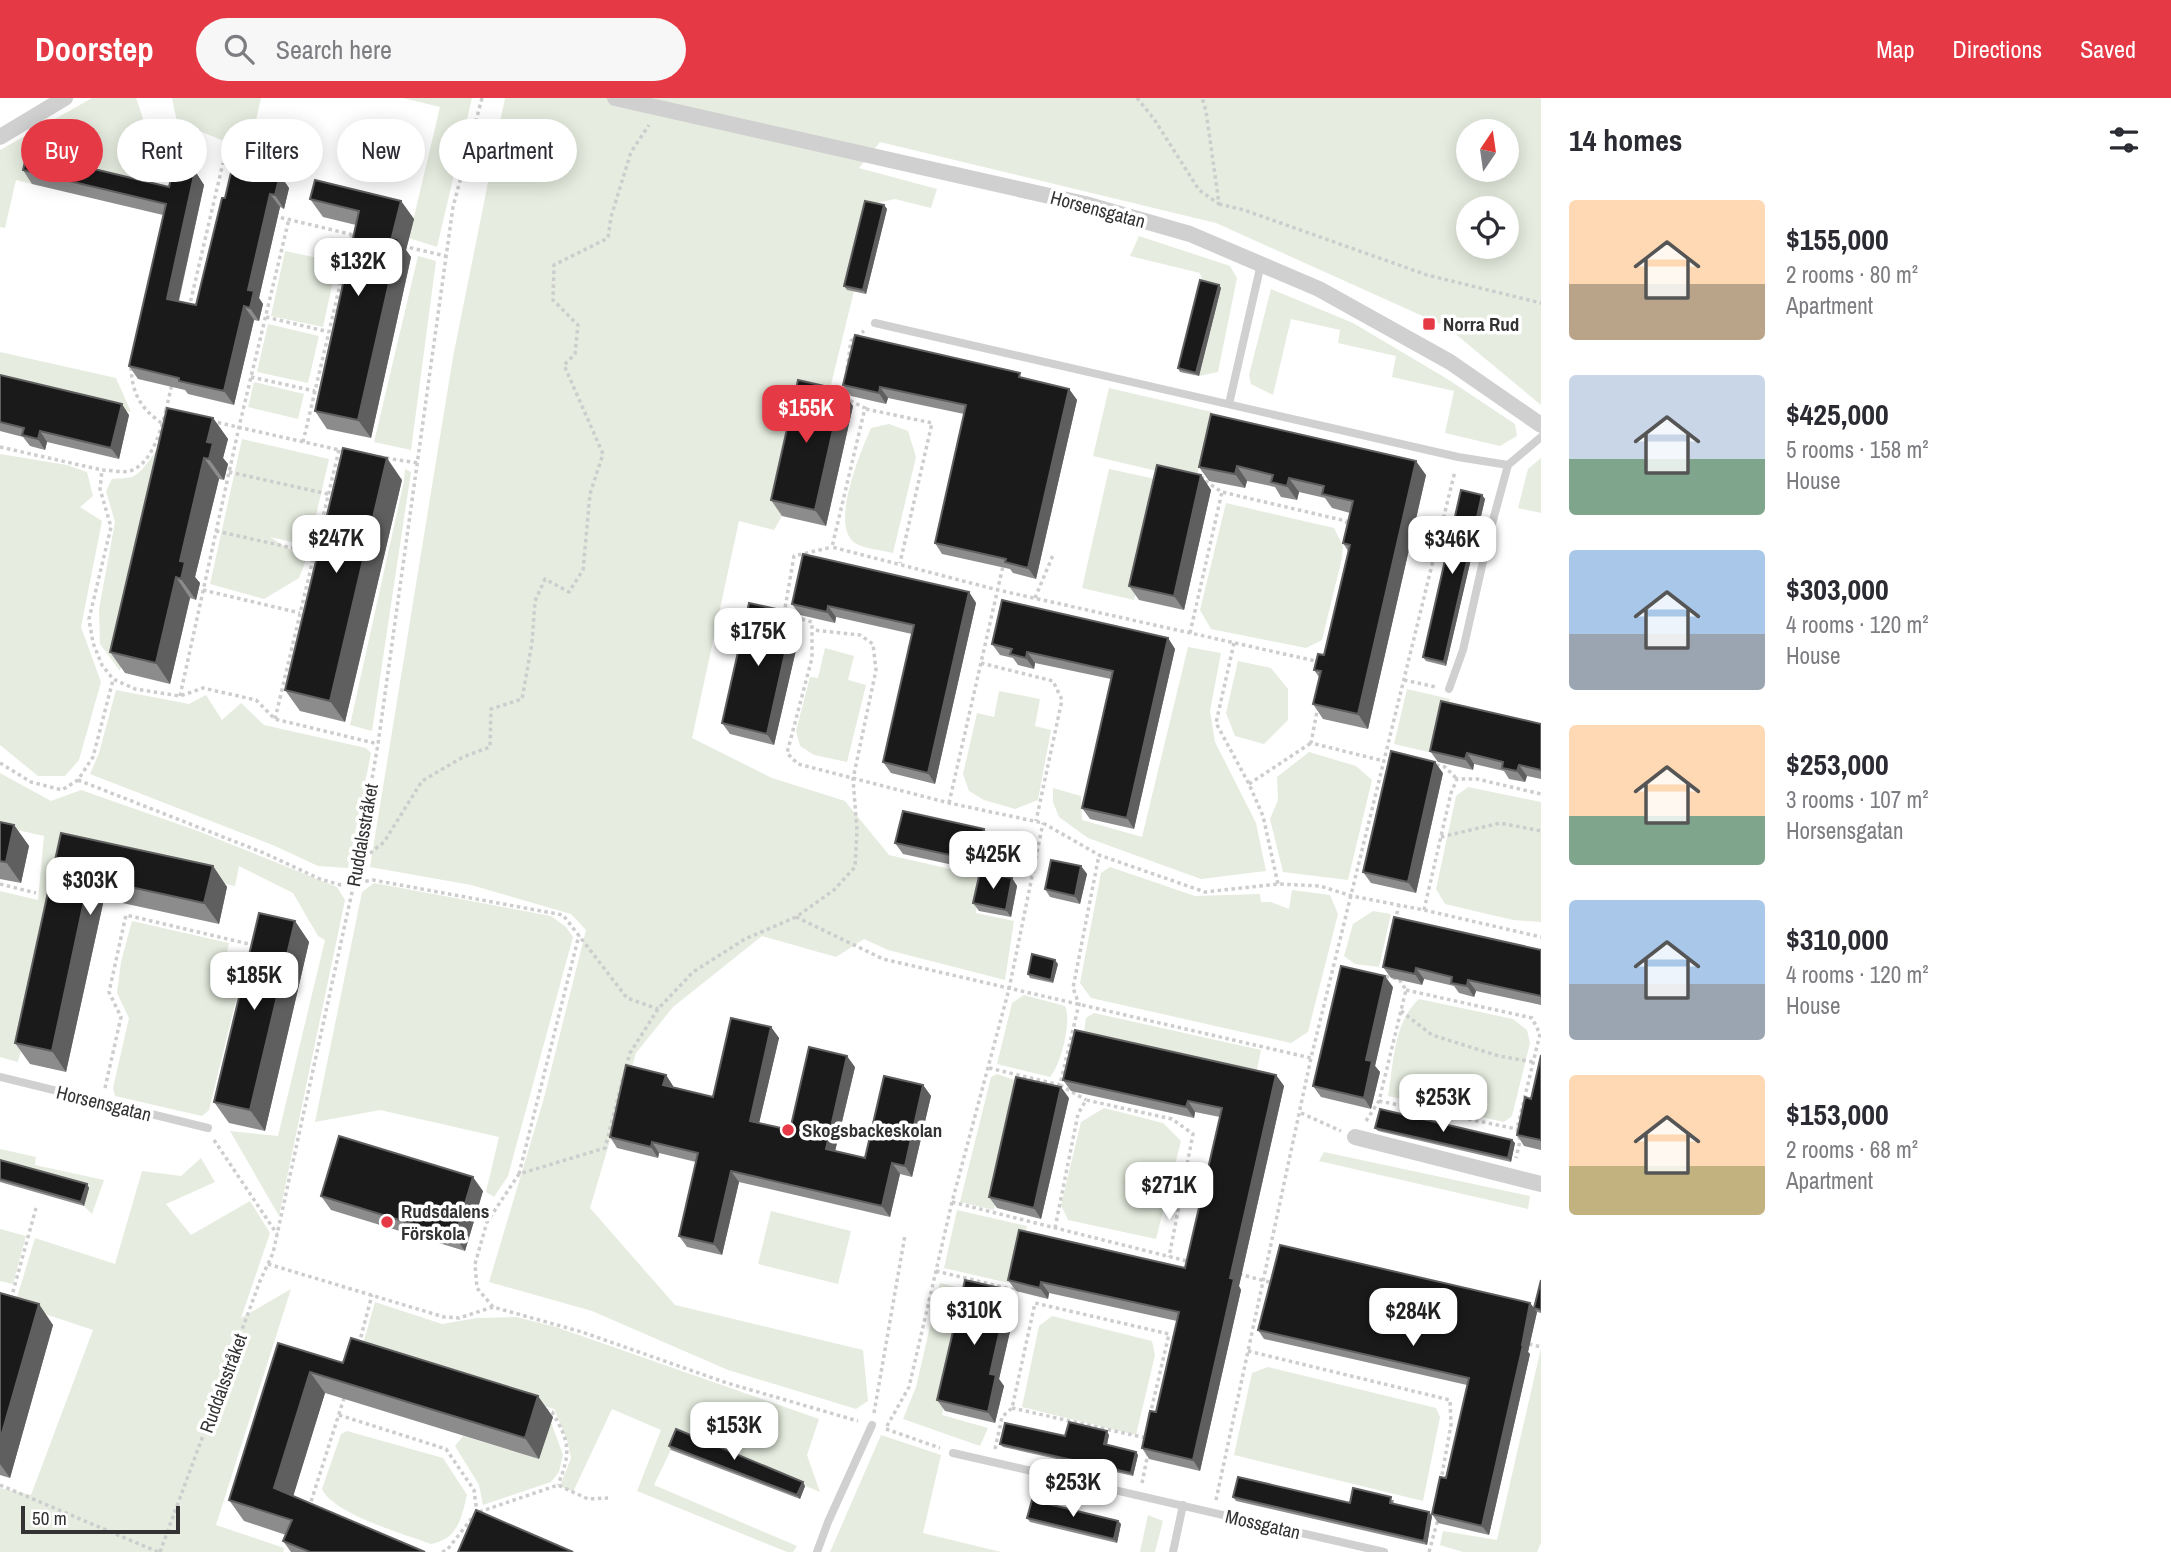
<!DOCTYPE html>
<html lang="en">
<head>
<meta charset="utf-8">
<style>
  :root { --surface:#fff; --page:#f7f7f7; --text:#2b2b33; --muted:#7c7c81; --accent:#e63946 }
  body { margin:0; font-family:"Archivo Narrow",sans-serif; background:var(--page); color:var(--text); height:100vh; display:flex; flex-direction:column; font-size:26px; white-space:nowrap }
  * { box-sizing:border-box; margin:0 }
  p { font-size:23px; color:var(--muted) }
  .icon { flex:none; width:38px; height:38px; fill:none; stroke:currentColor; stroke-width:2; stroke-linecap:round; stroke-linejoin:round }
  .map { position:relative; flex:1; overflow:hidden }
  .side { display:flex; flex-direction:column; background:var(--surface); width:630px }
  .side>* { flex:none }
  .hud { position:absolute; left:21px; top:21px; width:665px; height:63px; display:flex; gap:14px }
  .needle { width:46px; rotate:13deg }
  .controls { position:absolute; left:1456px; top:21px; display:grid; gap:14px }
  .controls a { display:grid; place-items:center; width:63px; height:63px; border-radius:50%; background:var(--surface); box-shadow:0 4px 18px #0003; font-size:35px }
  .scale { position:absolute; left:21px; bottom:18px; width:159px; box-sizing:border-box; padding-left:7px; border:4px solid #333; border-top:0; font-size:19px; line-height:24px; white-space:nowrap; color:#333; -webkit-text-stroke:5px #fff; paint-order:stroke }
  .price { position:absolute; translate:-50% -60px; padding:0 16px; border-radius:14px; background:#fff; color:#222; font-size:23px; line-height:46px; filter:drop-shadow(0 2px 4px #0008) }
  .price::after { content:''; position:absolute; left:50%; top:42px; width:21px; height:16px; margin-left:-10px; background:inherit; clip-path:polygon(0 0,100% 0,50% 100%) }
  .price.on { background:var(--accent); color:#fff }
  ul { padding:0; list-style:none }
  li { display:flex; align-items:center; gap:21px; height:175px; padding:0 28px }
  li span { display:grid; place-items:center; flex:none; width:196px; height:140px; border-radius:7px; color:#555 }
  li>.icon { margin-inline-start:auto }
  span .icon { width:84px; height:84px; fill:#fffc; stroke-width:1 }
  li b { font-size:30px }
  h2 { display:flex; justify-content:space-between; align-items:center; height:84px; padding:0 28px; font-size:30px }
  .tag { padding:0 24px; border-radius:32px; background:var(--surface); box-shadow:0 4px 18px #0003; font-size:24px; line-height:63px }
  .tag.on { background:var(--accent); color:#fff }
  header { display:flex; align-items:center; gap:42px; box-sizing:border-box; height:98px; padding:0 35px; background:var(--accent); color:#fff }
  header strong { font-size:33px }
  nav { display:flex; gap:38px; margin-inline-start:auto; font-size:24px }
  .search { width:490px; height:63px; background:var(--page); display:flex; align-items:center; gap:18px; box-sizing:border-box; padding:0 24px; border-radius:38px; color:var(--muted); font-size:26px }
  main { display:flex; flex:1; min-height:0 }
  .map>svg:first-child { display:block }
  .green { fill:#e6ecdf; fill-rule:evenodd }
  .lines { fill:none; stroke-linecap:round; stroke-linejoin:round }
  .path { stroke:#cdcdcd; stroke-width:3.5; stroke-dasharray:3.5 3.5; stroke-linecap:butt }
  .lane { stroke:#d0d0d0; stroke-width:8 }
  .street { stroke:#d0d0d0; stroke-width:16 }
  .wall { fill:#8c8c8c }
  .shaded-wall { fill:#5f5f5f }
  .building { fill:#1a1a1a; stroke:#5f5f5f; stroke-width:2 }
  .poi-dot { fill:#e63946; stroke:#fff; stroke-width:2.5 }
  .labels { text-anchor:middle; stroke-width:7; stroke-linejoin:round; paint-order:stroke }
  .street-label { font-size:19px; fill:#333; stroke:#fff }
  .poi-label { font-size:19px; font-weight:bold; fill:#333; stroke:#fff; text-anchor:start }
</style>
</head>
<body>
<header>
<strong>Doorstep</strong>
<div class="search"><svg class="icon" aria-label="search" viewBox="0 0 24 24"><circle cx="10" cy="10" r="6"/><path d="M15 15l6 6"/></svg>Search here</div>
<nav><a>Map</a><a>Directions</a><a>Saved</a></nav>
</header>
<main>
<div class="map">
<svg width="1541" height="1454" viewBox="0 0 1541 1454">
  <rect width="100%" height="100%" fill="#fff"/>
  <path class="green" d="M92 0H136L152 47 153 97 36 69 32 86 16 82 5 130 0 129V52Z
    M172 0H261L249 53 177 24Z
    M403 0H472L437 149 409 140 440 9Z
    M505 0H1541V307L1447 229 1216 125 880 44 859 70 937 91 931 110 895 101 868 107 847 191 854 193 827 303 782 418 774 432 739 423 692 640 772 680 845 703 889 757 980 778 976 815 1014 823 1005 882 888 852 864 841 836 859 762 838 673 909 636 955 590 1110 675 1207 863 1252 868 1303 856 1311 728 1272 592 1213 489 1184 544 1000 586 832 571 816 471 787 370 769 453 259ZM1468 33H1507V72H1468ZM1468 110H1507V149H1468Z
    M1139 138 1230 168 1237 180 1218 274 1199 278 1221 190 1203 185 1200 175 1130 158Z
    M285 153 337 164 323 229 271 218Z
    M418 158 436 163 411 352 374 344Z
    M1271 191 1353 225 1449 282 1515 326 1517 338 1500 348 1445 335 1454 293 1392 279 1396 258 1338 245 1340 232 1291 221 1273 297 1251 286 1249 277Z
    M268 226 319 238 308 285 257 274Z
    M0 254 116 280 131 314 0 283Z
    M254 284 304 296 298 321 248 309Z
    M1109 290 1212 314 1196 382 1093 358Z
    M889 326 908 333 916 359 893 455C882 452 864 451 855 445 829 428 861 353 871 330Z
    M176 333 120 573 100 546 99 511 115 424 106 393 112 381C119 380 129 381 134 378 152 367 158 340 176 333Z
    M242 341 329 361 309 448 270 439 306 462 299 480 264 501 210 486Z
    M0 356 67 367 87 374 93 398 80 409 102 423 81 529 101 584 79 662 65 678H38L0 647Z
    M1541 360V415L1518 410 1528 371Z
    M405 371 411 374 372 633 350 627 404 383Z
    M1109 371 1160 382 1134 502 1082 490Z
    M1226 405 1334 430 1343 448 1342 460 1322 542 1306 550 1211 531 1200 512Z
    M1188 549 1221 555 1210 613 1215 644 1256 725 1266 773 1201 781 1088 740 1059 719 1053 704V690L1081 698 1082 722 1142 739Z
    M825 550 854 558 848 582 866 587 847 664 814 657 800 648 796 633 810 579 818 580Z
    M1238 563 1271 570 1288 591V622L1264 646 1235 638 1226 615Z
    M1407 591 1450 601 1437 656 1394 646Z
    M116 592 189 606 206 597 222 622 241 605 264 627 366 650 371 655 348 770 318 768 275 748 90 676 99 655Z
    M999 593 1040 601 1035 628 1051 632 1038 702 1015 711 984 702 969 693 963 676 977 615 994 619Z
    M1309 654 1356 668 1372 682 1348 782 1283 774 1270 721 1278 702 1277 679Z
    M0 675 51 703 81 692 198 733 337 789 345 802 279 1118 230 1033 278 1038 325 842 318 838 293 795 239 768 235 788 73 751 18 964 0 959V793L38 802 44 738 0 728Z
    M1468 689 1541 704V824L1513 822 1445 806 1436 791 1456 698Z
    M1110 769 1195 798 1260 796 1261 804H1271L1289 811 1292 792 1330 797 1338 816 1308 934 1291 945 1091 900 1080 885 1101 775Z
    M374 785 551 818 566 829 573 839 508 1078 494 1099 486 1094 499 1039 380 1012 315 1024 362 794Z
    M1373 813 1391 816 1379 869 1355 866 1344 858 1353 826Z
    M132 823 229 845 219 889 238 894 209 1012 202 1018 115 998 113 990 129 920 117 895 121 864Z
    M1024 897 1065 908C1072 923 1061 967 1050 979L997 966 1012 905Z
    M1419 901 1513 921 1527 932 1530 945 1512 1018 1504 1024 1388 998C1394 965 1393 925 1419 901Z
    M1094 915 1261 952 1255 980 1083 941 1086 920Z
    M997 976 1020 984 994 1112 960 1104 991 979Z
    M1104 1010 1163 1025 1181 1043 1156 1141 1068 1122 1061 1107 1081 1024Z
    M0 1051 36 1059 35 1067 104 1082 92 1116 84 1108 89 1090 0 1065Z
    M1324 1054 1530 1098 1528 1111 1319 1063Z
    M201 1060 215 1084 166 1106 191 1137 250 1103 270 1135 241 1220 291 1191 216 1427 284 1450 283 1454H0V1390L31 1397 93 1232 15 1206 35 1140 115 1166 142 1073 181 1078Z
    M957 1112 1027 1128 1013 1186 944 1170Z
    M771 1113 851 1133 838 1186 758 1166Z
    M0 1131 26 1138 13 1186 0 1183Z
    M940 1185 969 1192 942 1317 988 1330 980 1348 903 1321 916 1289Z
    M375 1204 442 1226 477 1220 516 1219 556 1229 819 1321 807 1357 820 1394 679 1335 654 1387 797 1448 793 1454H787L637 1393 661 1332 612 1311 573 1394 560 1388 571 1360 567 1342 554 1311 361 1253Z
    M1052 1218 1152 1243 1155 1257 1136 1337 1022 1309 1039 1228Z
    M1541 1250V1445L1537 1454H1463L1440 1447 1443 1433 1497 1442Z
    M1268 1269 1436 1310 1440 1319 1423 1403 1234 1357 1252 1275Z
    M551 1324 563 1357 559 1374 551 1384 483 1407 479 1387 455 1348 463 1338 539 1361Z
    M347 1333 443 1360 467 1397C461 1421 458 1441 431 1446 404 1436 333 1416 322 1391L341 1336Z
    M881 1337 941 1357 923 1435 1001 1454H830Z
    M1148 1417 1163 1423 1155 1454H1140Z"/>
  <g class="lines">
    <path class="path" d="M1137 0 1154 21 1199 92 1219 106 1206 13 1202 0
      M1219 106 1244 112 1427 177 1541 205
      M274 118 358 138
      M403 148 446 158
      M189 210 223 65
      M266 219 329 234
      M131 269C132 296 141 311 163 326
      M847 271 851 243 864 233
      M251 279 315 293
      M845 286 843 299 865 310 832 449 998 492 1320 564
      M866 311 932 325 900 465
      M166 312C161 332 152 366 130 373 122 375 111 372 102 372L100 391 111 429 89 521 93 545 102 567 113 581 135 591 180 598 203 590 256 602 275 621 378 646
      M166 312 172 286
      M211 323 344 353
      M303 344 352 136
      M0 349 102 372
      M379 359 418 365
      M1204 371 1202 381 1222 394 1346 423 1348 428
      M229 374 328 396
      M216 433 315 455
      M203 492 300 515
      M1035 500 1053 457
      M784 516 794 458 832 449
      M795 519 812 524V560L787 655 798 666 949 705 1043 725 1099 757 1205 794 1278 786 1320 788 1352 798 1424 812 1541 839
      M1190 535 1222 394
      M1234 545 1216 625 1249 686 1263 718 1278 786
      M981 565 1053 583 1062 602 1036 723
      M1404 582 1436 589
      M180 598 239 329 289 121
      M1318 608 1311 645 1384 663
      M275 621 339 352
      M0 665 31 684 62 692 78 682 93 659 113 582
      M1436 667 1445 669 1457 681
      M78 682 264 755 320 781 341 787 373 782 563 817 627 900 658 911
      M1249 686 1311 645
      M949 705 1003 468
      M1441 739 1500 725 1541 733
      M359 764 384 744 422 683 463 659 490 649 491 611 522 601 532 545 535 503 545 481 569 494 583 472 590 396 603 356 564 267 575 256 578 227 553 202 554 167 608 140 611 119 631 54 649 27
      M0 786 36 795
      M1424 812 1451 695 1457 681H1477L1541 696
      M796 819 883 861 1311 960
      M1395 823 1399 807
      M1406 892 1532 920 1540 936 1517 1031 1520 1043 1516 1060
      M1401 913 1432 937 1499 958 1533 964
      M626 969 630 955 658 911 693 874 745 841 796 819 834 792 855 769 857 732 853 681 876 572 873 546 860 537 813 532
      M989 970 1060 987 1079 906 1073 890 1099 757
      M1060 987 1086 1002
      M105 990 121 919 109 894 126 817 253 847
      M1379 1003 1517 1031
      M1301 1015 1341 1033
      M1366 1023 1379 1003 1406 892 1399 881 1384 878
      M214 1042 277 1136
      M519 1076 579 837
      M952 1104 1191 1164
      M1055 1130 1078 1016 1086 1002 1172 1021 1193 1036 1169 1159
      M268 1166 444 1219 459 1220 493 1209 582 1234 727 1285 858 1323
      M936 1173 1019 1193
      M1239 1176 1273 1185
      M11 1201 36 1110
      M493 1209 477 1190 475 1166 487 1124 519 1076 605 1050 623 980
      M359 1246 372 1197
      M1529 1246 1541 1249
      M1248 1253 1450 1302 1451 1327 1441 1382
      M1012 1310 1146 1340
      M545 1312 552 1314C570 1344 571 1354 558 1387
      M874 1315 905 1137
      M339 1317 446 1351 474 1392 477 1415
      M887 1328 909 1289 952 1104 1009 891 1043 725
      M886 1331 940 1350
      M995 1351 1002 1319 1012 1310 1035 1205 1169 1236 1150 1317
      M1142 1385 1148 1355
      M0 1387 158 1454
      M1216 1402 1311 960 1455 373
      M309 1410 345 1297
      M160 1454 260 1183 273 1155 354 785 378 646 453 109 482 0
      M442 1454 447 1452 476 1415 558 1387 588 1401 608 1400
      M1429 1454 1438 1421"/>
    <path class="lane" d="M875 225 1458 359 1508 367 1541 339
      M1229 306 1261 166
      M1449 591 1463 552 1489 437 1508 367
      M0 979 208 1030
      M953 1355 1384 1454
      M817 1454 828 1424 872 1327
      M1173 1454 1183 1407"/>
    <path class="street" d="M615 0 1085 106 1190 136 1319 191 1450 264 1541 327
      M0 39 65 0
      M1355 1039 1541 1086"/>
  </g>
  <path class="wall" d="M23 72 169 89 195 73 204 87 179 203 196 207 225 100 280 77 289 90 284 111 280 109 259 200 263 206 259 223 254 222 234 307 188 296 185 292 138 281 129 268 163 117 32 86Z
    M310 101 401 103 414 121 406 152 411 159 371 340 327 331 315 313 356 127 323 119Z
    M884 107 887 111 866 196 847 192 844 188Z
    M1219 187 1221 190 1199 278 1180 274 1178 270Z
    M0 277 129 317 119 361 47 344 45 352 30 348 23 339 0 333Z
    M1025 281 1069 291 1077 302 1036 481 1013 475 1010 471 942 456 935 445 964 316 888 300 886 306 851 298 843 287Z
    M853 308 826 428 782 418 771 402Z
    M1211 316 1426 377 1368 631 1323 621 1313 606 1319 579 1314 572 1324 557 1348 453 1343 445 1350 415 1332 410 1325 400 1299 394 1297 402 1281 399 1275 389 1247 383 1245 390 1209 383 1199 369Z
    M213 320 228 341 223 360 228 366 224 382 219 381 195 479 200 485 196 502 190 500 170 586 125 575 110 554Z
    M1201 377 1211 392 1184 512 1139 502 1129 488Z
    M402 382 345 624 300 613 285 592Z
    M1482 397 1485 401 1446 568 1426 563 1423 559Z
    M969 494 976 505 935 686 891 675 883 664 912 536 836 519 835 525 800 517 792 506Z
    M802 526 774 647 730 636 722 625Z
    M1168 540 1175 551 1134 731 1090 721 1082 710 1111 581 1035 565 1034 571 1018 567 1013 560 1000 557 992 546Z
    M1541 626V681L1527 678 1525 684 1509 681 1504 673 1474 666 1473 672 1438 664 1430 653Z
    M1443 675 1416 795 1371 785 1363 774Z
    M0 724 14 727 29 748 21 785 0 781Z
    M61 735 213 768 227 789 219 826 104 801 66 974 30 966 15 945Z
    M992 742 985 774 903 756 895 745Z
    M1081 768 1087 776 1080 806 1050 799 1045 791Z
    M1012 780 1017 788 1011 819 979 813 973 805Z
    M295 823 309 844 265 1033 229 1025 214 1004Z
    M1541 852V907L1476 893 1474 899 1459 895 1454 888 1424 881 1422 887 1391 880 1383 869Z
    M1058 866 1053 885 1030 880 1028 876Z
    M1393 889 1375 968 1380 974 1371 1011 1321 999 1313 988Z
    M771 929 779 940 759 1025 790 1032 855 969 835 1053 865 1060 923 987 931 998 912 1079 900 1076 890 1119 739 1084 722 1157 687 1149 679 1138 696 1064 659 1055 658 1060 617 1050 610 1039 666 977 673 988V990L713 999Z
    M1541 957V1052L1524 1048 1517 1037 1531 1001Z
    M1276 977 1284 988 1239 1188 1241 1192 1200 1373 1149 1361 1142 1350 1156 1314 1177 1223 1049 1195 1048 1201 1016 1193 1008 1182 1185 1170 1220 1019 1195 1014 1194 1020 1071 993 1063 982Z
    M1069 1000 1041 1121 997 1110 989 1099Z
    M1375 1030 1512 1042 1515 1045 1511 1064 1378 1033Z
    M0 1062 87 1086 89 1090 84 1108 0 1084Z
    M483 1093 465 1153 331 1112 321 1098Z
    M1541 1182V1215L1537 1214 1528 1254 1530 1256 1489 1437 1438 1425 1432 1416 1446 1380 1467 1287 1264 1241 1258 1232 1530 1205 1534 1210Z
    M0 1195 53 1227 10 1380 0 1377Z
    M1017 1203 999 1281 1004 1288 995 1325 945 1313 937 1302Z
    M278 1245 343 1265 553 1319 539 1361 325 1295 293 1398 425 1454H291L283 1443 286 1437 244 1423 229 1402Z
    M1109 1337 1107 1347 1136 1354 1138 1357 1133 1378 1003 1349 1000 1346 1065 1338Z
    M669 1348 805 1388 800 1401 671 1352Z
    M1233 1399 1350 1405 1394 1402 1393 1406 1432 1418 1427 1447 1236 1403Z
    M1027 1420 1118 1423 1121 1426 1117 1445 1030 1424Z"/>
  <path class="shaded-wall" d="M195 73 204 87 176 214 167 201Z
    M280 77 289 90 284 111 275 97Z
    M270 96 280 109 259 200 263 206 259 223 250 210 248 192Z
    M401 103 414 121 406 152 411 159 371 340 358 322 392 139Z
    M884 107 887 111 866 196 863 192Z
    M1219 187 1221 190 1199 278 1196 275Z
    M244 208 254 222 234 307 224 293Z
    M880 289 888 300 886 306 879 295Z
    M1069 291 1077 302 1036 481 1028 470Z
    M842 292 853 308 826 428 815 412Z
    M122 306 129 317 119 361 111 350Z
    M213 320 228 341 223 360 228 366 224 382 209 361 207 344Z
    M40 333 47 344 45 352 38 341Z
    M204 360 219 381 195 479 200 485 196 502 181 481 180 463Z
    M387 360 402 382 345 624 330 603Z
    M1416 363 1426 377 1368 631 1358 616Z
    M1237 368 1247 383 1245 390 1235 376Z
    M1201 377 1211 392 1184 512 1174 498Z
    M1289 380 1299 394 1297 402 1287 388Z
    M1482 397 1485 401 1446 568 1444 564Z
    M176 479 190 500 170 586 156 565Z
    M969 494 976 505 935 686 928 675Z
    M828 508 836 519 835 525 827 514Z
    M794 515 802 526 774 647 767 636Z
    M1168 540 1175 551 1134 731 1127 720Z
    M1027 554 1035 565 1034 571 1026 560Z
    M1467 655 1474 666 1473 672 1465 661Z
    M1435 664 1443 675 1416 795 1408 784Z
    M1519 667 1527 678 1525 684 1517 673Z
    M14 727 29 748 21 785 6 764Z
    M984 731 992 742 985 774 977 763Z
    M213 768 227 789 219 826 204 805Z
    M1081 768 1087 776 1080 806 1075 798Z
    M89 780 104 801 66 974 52 953Z
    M1012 780 1017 788 1011 819 1006 812Z
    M295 823 309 844 265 1033 250 1012Z
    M1055 862 1058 866 1053 885 1051 882Z
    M1416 870 1424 881 1422 887 1415 876Z
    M1385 878 1393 889 1375 968 1380 974 1371 1011 1364 1000 1366 962Z
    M1468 882 1476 893 1474 899 1467 888Z
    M771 929 779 940 757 1034 750 1023Z
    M847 958 855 969 833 1062 826 1051Z
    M666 977 673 988 671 998 663 987Z
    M1276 977 1284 988 1239 1188 1241 1192 1200 1373 1193 1362 1230 1180Z
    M923 987 931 998 912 1079 905 1068Z
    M1061 989 1069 1000 1041 1121 1034 1110Z
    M1188 1003 1195 1014 1194 1020 1186 1009Z
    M1512 1042 1515 1045 1511 1064 1508 1060Z
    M652 1044 659 1055 658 1060 651 1049Z
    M892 1065 900 1076 890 1119 882 1108Z
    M731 1073 739 1084 722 1157 714 1146Z
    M473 1079 483 1093 465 1153 455 1139Z
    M87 1086 89 1090 84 1108 81 1104Z
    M1041 1184 1049 1195 1048 1201 1040 1190Z
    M1009 1192 1017 1203 999 1281 1004 1288 995 1325 988 1314 990 1276Z
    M1530 1205 1537 1214 1528 1254 1530 1256 1489 1437 1482 1428Z
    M39 1206 53 1227 10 1380 0 1366V1342Z
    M310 1274 325 1295 289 1412 274 1390Z
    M538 1298 553 1319 539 1361 525 1340Z
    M1107 1333 1109 1337 1106 1350 1104 1346Z
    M1136 1354 1138 1357 1133 1378 1131 1375Z
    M803 1384 805 1388 800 1401 797 1397Z
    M1429 1414 1432 1418 1427 1447 1424 1443Z
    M1118 1423 1121 1426 1117 1445 1114 1441Z"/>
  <path class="building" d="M27 55 169 89 174 68 195 73 167 201 196 207 222 100H225L233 66 280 77 275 97 270 96 248 192 254 193 250 210 244 208 224 293 179 283V280L129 268 166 106 23 72Z
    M315 82 401 103 392 139 399 141 358 322 315 313 359 113 310 101Z
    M865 103 884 107 863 192 844 188Z
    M1200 182 1219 187 1196 275 1178 270Z
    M855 237 1020 275 1019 279 1069 291 1028 470 1005 464 1006 461 935 445 966 307 880 289 879 295 843 287Z
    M0 277 122 306 111 350 40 333 38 341 22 337 24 330 0 324Z
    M798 282 842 292 815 412 771 402Z
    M167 310 213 320 207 344 213 345 209 361 204 360 180 463 185 464 181 481 176 479 156 565 110 554Z
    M1211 316 1416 363 1358 616 1313 606 1321 573 1314 572 1318 556 1324 557 1350 447 1343 445 1353 403 1322 396 1324 388 1289 380 1287 388 1271 384 1273 377 1237 368 1235 376 1199 369Z
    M343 350 387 360 330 603 285 592Z
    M1157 367 1201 377 1174 498 1129 488Z
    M1461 392 1482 397 1444 564 1423 559Z
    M803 456 969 494 928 675 883 664 914 527 828 508 827 514 792 506Z
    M1002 502 1168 540 1127 720 1082 710 1113 573 1027 554 1026 560 1010 556 1012 551 992 546Z
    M749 505 794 515 767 636 722 625Z
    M1441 603 1541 626V672L1519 667 1517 673 1502 670 1503 664 1467 655 1465 661 1430 653Z
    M1391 653 1435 664 1408 784 1363 774Z
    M903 713 984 731 977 763 895 745Z
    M0 724 14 727 6 764 0 763Z
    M61 735 213 768 204 805 89 780 52 953 15 945Z
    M1051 762 1081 768 1075 798 1045 791Z
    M980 774 1012 780 1006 812 973 805Z
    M259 815 295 823 250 1012 214 1004Z
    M1394 819 1541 852V898L1468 882 1467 888 1451 885 1452 879 1416 870 1415 876 1383 869Z
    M1032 856 1055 862 1051 882 1028 876Z
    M1341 868 1385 878 1366 962 1372 963 1364 1000 1313 988Z
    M731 920 771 929 750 1023 790 1032 809 949 847 958 826 1051 865 1060 884 978 923 987 905 1068 892 1065 882 1108 731 1073 714 1146 679 1138 698 1055 652 1044 651 1049 610 1039 626 967 666 977 663 987 713 999Z
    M1075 932 1276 977 1230 1180 1234 1181 1193 1362 1142 1350 1150 1313 1156 1314 1179 1214 1041 1184 1040 1190 1008 1182 1019 1132 1185 1170 1222 1010 1188 1003 1186 1009 1063 982Z
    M1541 957V1042L1517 1037 1525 999 1531 1001Z
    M1016 979 1061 989 1034 1110 989 1099Z
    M1380 1011 1512 1042 1508 1060 1375 1030Z
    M339 1038 473 1079 455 1139 321 1098Z
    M0 1062 87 1086 81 1104 0 1081Z
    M1280 1147 1530 1205 1522 1247H1523L1482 1428 1432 1416 1440 1379 1446 1380 1469 1280 1258 1232Z
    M965 1182 1009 1192 990 1276 996 1277 988 1314 937 1302Z
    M1541 1182V1212L1534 1210Z
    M0 1195 39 1206 0 1342Z
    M351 1240 538 1298 525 1340 310 1274 274 1390 425 1454H310L283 1443 292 1422 229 1402 278 1245 343 1265Z
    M1069 1324 1107 1333 1104 1346 1136 1354 1131 1375 1000 1346 1005 1325 1065 1338Z
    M676 1331 803 1384 797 1397 669 1348Z
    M1238 1379 1350 1405 1353 1390 1391 1399 1390 1405 1429 1414 1424 1443 1233 1399Z
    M1032 1402 1118 1423 1114 1441 1027 1420Z
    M476 1412 573 1454H458Z"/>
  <g class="poi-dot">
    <rect x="1422" y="219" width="14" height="14" rx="3.5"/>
    <circle cx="788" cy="1032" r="7"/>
    <circle cx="387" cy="1124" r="7"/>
  </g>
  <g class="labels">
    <g class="street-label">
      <text transform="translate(1098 111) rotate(15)" y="7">Horsensgatan</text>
      <text transform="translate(362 737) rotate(-80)" y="7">Ruddalsstråket</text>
      <text transform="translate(104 1005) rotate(14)" y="7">Horsensgatan</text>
      <text transform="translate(223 1285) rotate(-70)" y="7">Ruddalsstråket</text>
      <text transform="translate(1263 1426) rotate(13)" y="7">Mossgatan</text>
    </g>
    <g class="poi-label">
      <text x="1443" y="233">Norra Rud</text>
      <text x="802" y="1039">Skogsbackeskolan</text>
      <text x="401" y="1120">Rudsdalens<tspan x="401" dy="22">Förskola</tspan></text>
    </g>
  </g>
</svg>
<div class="controls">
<a><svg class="needle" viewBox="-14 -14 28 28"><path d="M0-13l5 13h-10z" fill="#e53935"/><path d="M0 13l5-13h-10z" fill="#7c7c81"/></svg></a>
<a><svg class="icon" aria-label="locate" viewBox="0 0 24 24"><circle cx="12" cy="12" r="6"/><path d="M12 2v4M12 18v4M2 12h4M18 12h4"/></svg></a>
</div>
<div class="scale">50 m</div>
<b class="price" style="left:358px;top:200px">$132K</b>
<b class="price on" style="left:806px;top:347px">$155K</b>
<b class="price" style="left:336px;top:477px">$247K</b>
<b class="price" style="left:1452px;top:478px">$346K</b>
<b class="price" style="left:758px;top:570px">$175K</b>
<b class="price" style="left:993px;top:793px">$425K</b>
<b class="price" style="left:90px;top:819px">$303K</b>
<b class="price" style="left:254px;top:914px">$185K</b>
<b class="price" style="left:1443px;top:1036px">$253K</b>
<b class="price" style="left:1169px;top:1124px">$271K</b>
<b class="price" style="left:974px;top:1249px">$310K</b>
<b class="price" style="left:1413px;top:1250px">$284K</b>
<b class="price" style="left:734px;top:1364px">$153K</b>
<b class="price" style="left:1073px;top:1421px">$253K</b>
<div class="hud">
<a class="tag on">Buy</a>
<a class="tag">Rent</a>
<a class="tag">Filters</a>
<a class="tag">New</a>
<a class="tag">Apartment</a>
</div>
</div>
<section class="side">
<h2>14 homes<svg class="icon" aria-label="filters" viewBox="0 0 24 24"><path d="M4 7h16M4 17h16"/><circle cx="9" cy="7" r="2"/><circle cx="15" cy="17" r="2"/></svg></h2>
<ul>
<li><span style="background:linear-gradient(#ffd9b3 60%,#b9a48a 0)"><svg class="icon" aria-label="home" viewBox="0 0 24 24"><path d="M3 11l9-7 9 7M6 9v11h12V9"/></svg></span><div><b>$155,000</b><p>2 rooms · 80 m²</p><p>Apartment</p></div></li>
<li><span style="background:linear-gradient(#c9d6e8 60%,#7fa58c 0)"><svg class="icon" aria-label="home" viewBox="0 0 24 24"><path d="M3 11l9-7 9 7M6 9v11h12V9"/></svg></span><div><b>$425,000</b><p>5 rooms · 158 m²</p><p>House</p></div></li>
<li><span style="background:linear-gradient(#a9c7e8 60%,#9aa5b1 0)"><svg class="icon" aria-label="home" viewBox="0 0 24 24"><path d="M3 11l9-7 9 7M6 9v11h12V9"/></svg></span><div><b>$303,000</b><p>4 rooms · 120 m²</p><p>House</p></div></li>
<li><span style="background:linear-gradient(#ffd9b3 65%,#7fa58c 0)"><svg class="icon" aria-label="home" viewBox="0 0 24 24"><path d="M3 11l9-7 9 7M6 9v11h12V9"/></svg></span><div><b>$253,000</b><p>3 rooms · 107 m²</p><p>Horsensgatan</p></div></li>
<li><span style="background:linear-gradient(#a9c7e8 60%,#9aa5b1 0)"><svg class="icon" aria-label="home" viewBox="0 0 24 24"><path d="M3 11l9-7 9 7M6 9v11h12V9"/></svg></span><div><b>$310,000</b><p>4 rooms · 120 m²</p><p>House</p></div></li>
<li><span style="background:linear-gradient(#ffd9b3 65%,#c2b280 0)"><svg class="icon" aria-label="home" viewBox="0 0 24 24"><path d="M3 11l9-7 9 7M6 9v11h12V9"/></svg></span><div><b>$153,000</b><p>2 rooms · 68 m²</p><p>Apartment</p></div></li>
</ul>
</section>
</main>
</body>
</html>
